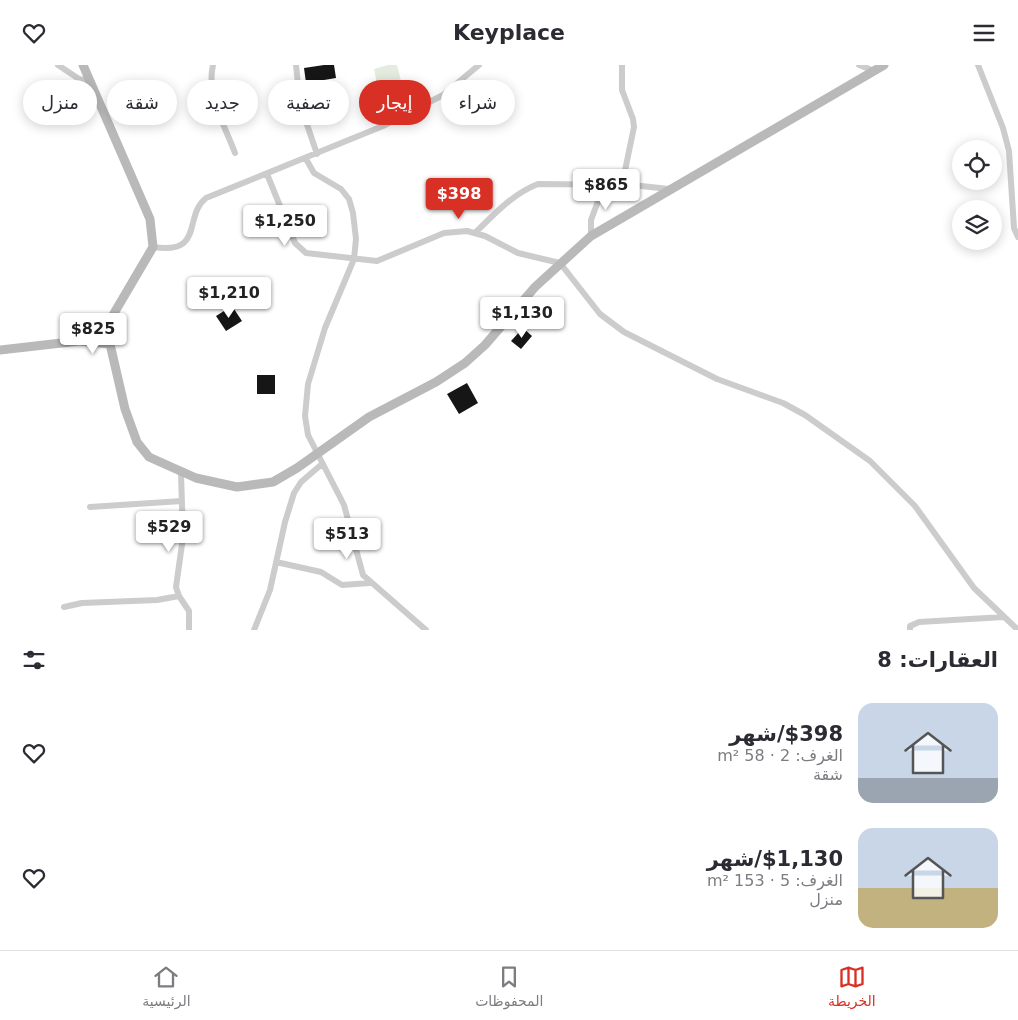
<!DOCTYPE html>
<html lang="ar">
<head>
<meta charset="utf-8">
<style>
  :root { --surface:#fff; --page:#f7f7f7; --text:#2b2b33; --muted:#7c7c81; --line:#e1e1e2; --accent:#d93025 }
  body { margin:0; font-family:"DejaVu Sans","Noto Sans Arabic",sans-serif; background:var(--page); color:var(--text); direction:rtl; height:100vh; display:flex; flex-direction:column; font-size:19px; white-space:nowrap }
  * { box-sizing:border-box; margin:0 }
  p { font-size:16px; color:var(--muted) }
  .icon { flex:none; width:28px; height:28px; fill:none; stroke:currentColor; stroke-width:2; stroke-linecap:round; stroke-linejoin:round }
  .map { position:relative; height:565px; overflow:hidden; direction:ltr }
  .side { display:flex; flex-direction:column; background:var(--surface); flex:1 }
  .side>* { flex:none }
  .hud { position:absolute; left:15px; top:15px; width:500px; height:45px; direction:rtl; display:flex; gap:10px }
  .fabs { position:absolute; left:952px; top:75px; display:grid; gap:10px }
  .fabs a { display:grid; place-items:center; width:50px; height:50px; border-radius:50%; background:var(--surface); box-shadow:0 2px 12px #0003; font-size:25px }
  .price { position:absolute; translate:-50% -42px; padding:0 11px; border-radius:5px; background:#fff; color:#222; font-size:16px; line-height:32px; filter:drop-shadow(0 1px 2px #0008) }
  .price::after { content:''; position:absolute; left:50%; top:30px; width:15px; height:11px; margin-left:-8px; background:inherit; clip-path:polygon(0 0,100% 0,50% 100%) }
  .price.current { background:var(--accent); color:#fff }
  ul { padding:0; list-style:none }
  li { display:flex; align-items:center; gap:15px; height:125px; padding:0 20px }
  li span { display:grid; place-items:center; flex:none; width:140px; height:100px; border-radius:15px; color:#555 }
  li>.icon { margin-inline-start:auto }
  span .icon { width:60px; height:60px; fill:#fffc; stroke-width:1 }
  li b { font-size:21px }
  h2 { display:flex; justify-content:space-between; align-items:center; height:60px; padding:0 20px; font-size:21px }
  .tag { padding:0 18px; border-radius:22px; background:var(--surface); box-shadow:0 2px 12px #0003; font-size:18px; line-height:45px }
  .tag.current { background:var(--accent); color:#fff }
  header { display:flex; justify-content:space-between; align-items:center; height:65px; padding:0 20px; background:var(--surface); font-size:22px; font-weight:700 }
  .tabs { display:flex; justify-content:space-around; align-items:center; height:70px; border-top:1px solid var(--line); background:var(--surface); font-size:14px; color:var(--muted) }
  .tabs a { display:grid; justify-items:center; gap:2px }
  .tabs .current { color:var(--accent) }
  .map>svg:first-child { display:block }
  .park { fill:#e4ebdf }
  .building { fill:#161616 }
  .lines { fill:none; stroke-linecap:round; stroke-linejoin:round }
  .minor { stroke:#ccc; stroke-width:6 }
  .secondary { stroke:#b9b9b9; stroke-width:9 }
</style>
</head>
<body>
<header><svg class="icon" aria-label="menu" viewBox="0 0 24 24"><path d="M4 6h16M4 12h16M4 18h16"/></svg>Keyplace<svg class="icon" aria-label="heart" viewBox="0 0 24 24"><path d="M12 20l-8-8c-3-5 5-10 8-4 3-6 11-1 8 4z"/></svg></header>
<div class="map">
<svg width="1018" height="565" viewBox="0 0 1018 565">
  <rect width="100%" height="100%" fill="#fff"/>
  <path class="park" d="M388 0H397L408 44 383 49 374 4Z"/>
  <path class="building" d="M324 0H334L336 13 306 18 304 3Z
    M232 241 242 256 226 266 216 251Z
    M523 263 532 271 521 284 511 276Z
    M257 310H275V329H257Z
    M467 318 478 338 459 349 447 329Z"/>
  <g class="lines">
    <path class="minor" d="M58 0 79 14 92 17
      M213 0C206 30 225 61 235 88
      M296 0 300 39 317 89
      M859 0 872 5
      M978 0 1003 63 1009 86 1014 163 1018 172
      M306 94 314 108 341 124 349 134 353 148 356 174 354 194 325 263 308 319 305 351 308 370 344 440 363 510 426 565
      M267 109 295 178 306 188 377 196 444 168 467 166 485 171 518 188 560 198 600 249 624 267 717 314 783 338 805 350 870 396 915 441 974 523 1018 565
      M622 120 634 62 633 54 622 25V0
      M476 167C494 149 514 128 538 119L632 120 669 124
      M591 171V155L604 120
      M153 182C205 190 183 151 206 133L383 61 443 30 479 0
      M181 408 183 472 176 522 179 531 189 546V565
      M90 442 182 436
      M276 497 321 507 342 520 370 518
      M64 542 82 538 157 535 179 531
      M254 565 270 525 285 457 294 428 301 417 322 399
      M910 565V561L919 557 1004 552"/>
    <path class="secondary" d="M83 0 150 154 153 182 113 250 107 266 125 344 137 377 149 392 196 413 237 422 273 417 297 403 369 352 436 317 465 298 485 280 535 222 591 171 884 0
      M80 276 110 279
      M0 285 79 276 107 266"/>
  </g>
</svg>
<div class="fabs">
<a><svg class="icon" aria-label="locate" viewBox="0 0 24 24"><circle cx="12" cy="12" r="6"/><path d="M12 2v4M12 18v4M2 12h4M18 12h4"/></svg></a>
<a><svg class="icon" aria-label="layers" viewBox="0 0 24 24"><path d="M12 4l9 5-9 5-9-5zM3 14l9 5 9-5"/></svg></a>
</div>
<b class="price" style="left:606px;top:146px">$865</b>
<b class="price current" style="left:459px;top:155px">$398</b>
<b class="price" style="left:285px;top:182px">$1,250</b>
<b class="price" style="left:229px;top:254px">$1,210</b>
<b class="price" style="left:522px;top:274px">$1,130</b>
<b class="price" style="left:93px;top:290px">$825</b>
<b class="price" style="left:169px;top:488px">$529</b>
<b class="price" style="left:347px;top:495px">$513</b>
<div class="hud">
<a class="tag">شراء</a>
<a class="tag current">إيجار</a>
<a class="tag">تصفية</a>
<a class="tag">جديد</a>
<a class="tag">شقة</a>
<a class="tag">منزل</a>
</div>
</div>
<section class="side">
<h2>العقارات: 8<svg class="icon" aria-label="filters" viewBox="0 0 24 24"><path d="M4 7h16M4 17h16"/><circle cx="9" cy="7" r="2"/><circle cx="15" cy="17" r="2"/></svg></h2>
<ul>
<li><span style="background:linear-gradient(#c9d6e8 75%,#9aa5b1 0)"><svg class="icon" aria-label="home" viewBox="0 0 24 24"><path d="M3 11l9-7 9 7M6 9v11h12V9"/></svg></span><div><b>$398/شهر</b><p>الغرف: 2 · 58 m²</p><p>شقة</p></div><svg class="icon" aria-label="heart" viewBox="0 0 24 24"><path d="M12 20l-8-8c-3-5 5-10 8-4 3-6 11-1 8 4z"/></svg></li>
<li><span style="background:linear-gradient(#c9d6e8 60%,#c2b280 0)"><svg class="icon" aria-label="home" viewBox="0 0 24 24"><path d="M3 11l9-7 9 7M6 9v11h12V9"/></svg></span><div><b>$1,130/شهر</b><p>الغرف: 5 · 153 m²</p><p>منزل</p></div><svg class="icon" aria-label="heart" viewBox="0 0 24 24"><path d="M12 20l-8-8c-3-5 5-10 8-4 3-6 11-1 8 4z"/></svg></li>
</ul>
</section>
<nav class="tabs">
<a class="current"><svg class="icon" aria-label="map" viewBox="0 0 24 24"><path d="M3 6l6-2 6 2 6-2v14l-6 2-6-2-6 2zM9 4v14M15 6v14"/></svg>الخريطة</a>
<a><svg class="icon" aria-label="saved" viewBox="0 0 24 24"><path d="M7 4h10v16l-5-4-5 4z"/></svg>المحفوظات</a>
<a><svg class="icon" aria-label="home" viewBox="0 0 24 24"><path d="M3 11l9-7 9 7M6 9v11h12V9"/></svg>الرئيسية</a>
</nav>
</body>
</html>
